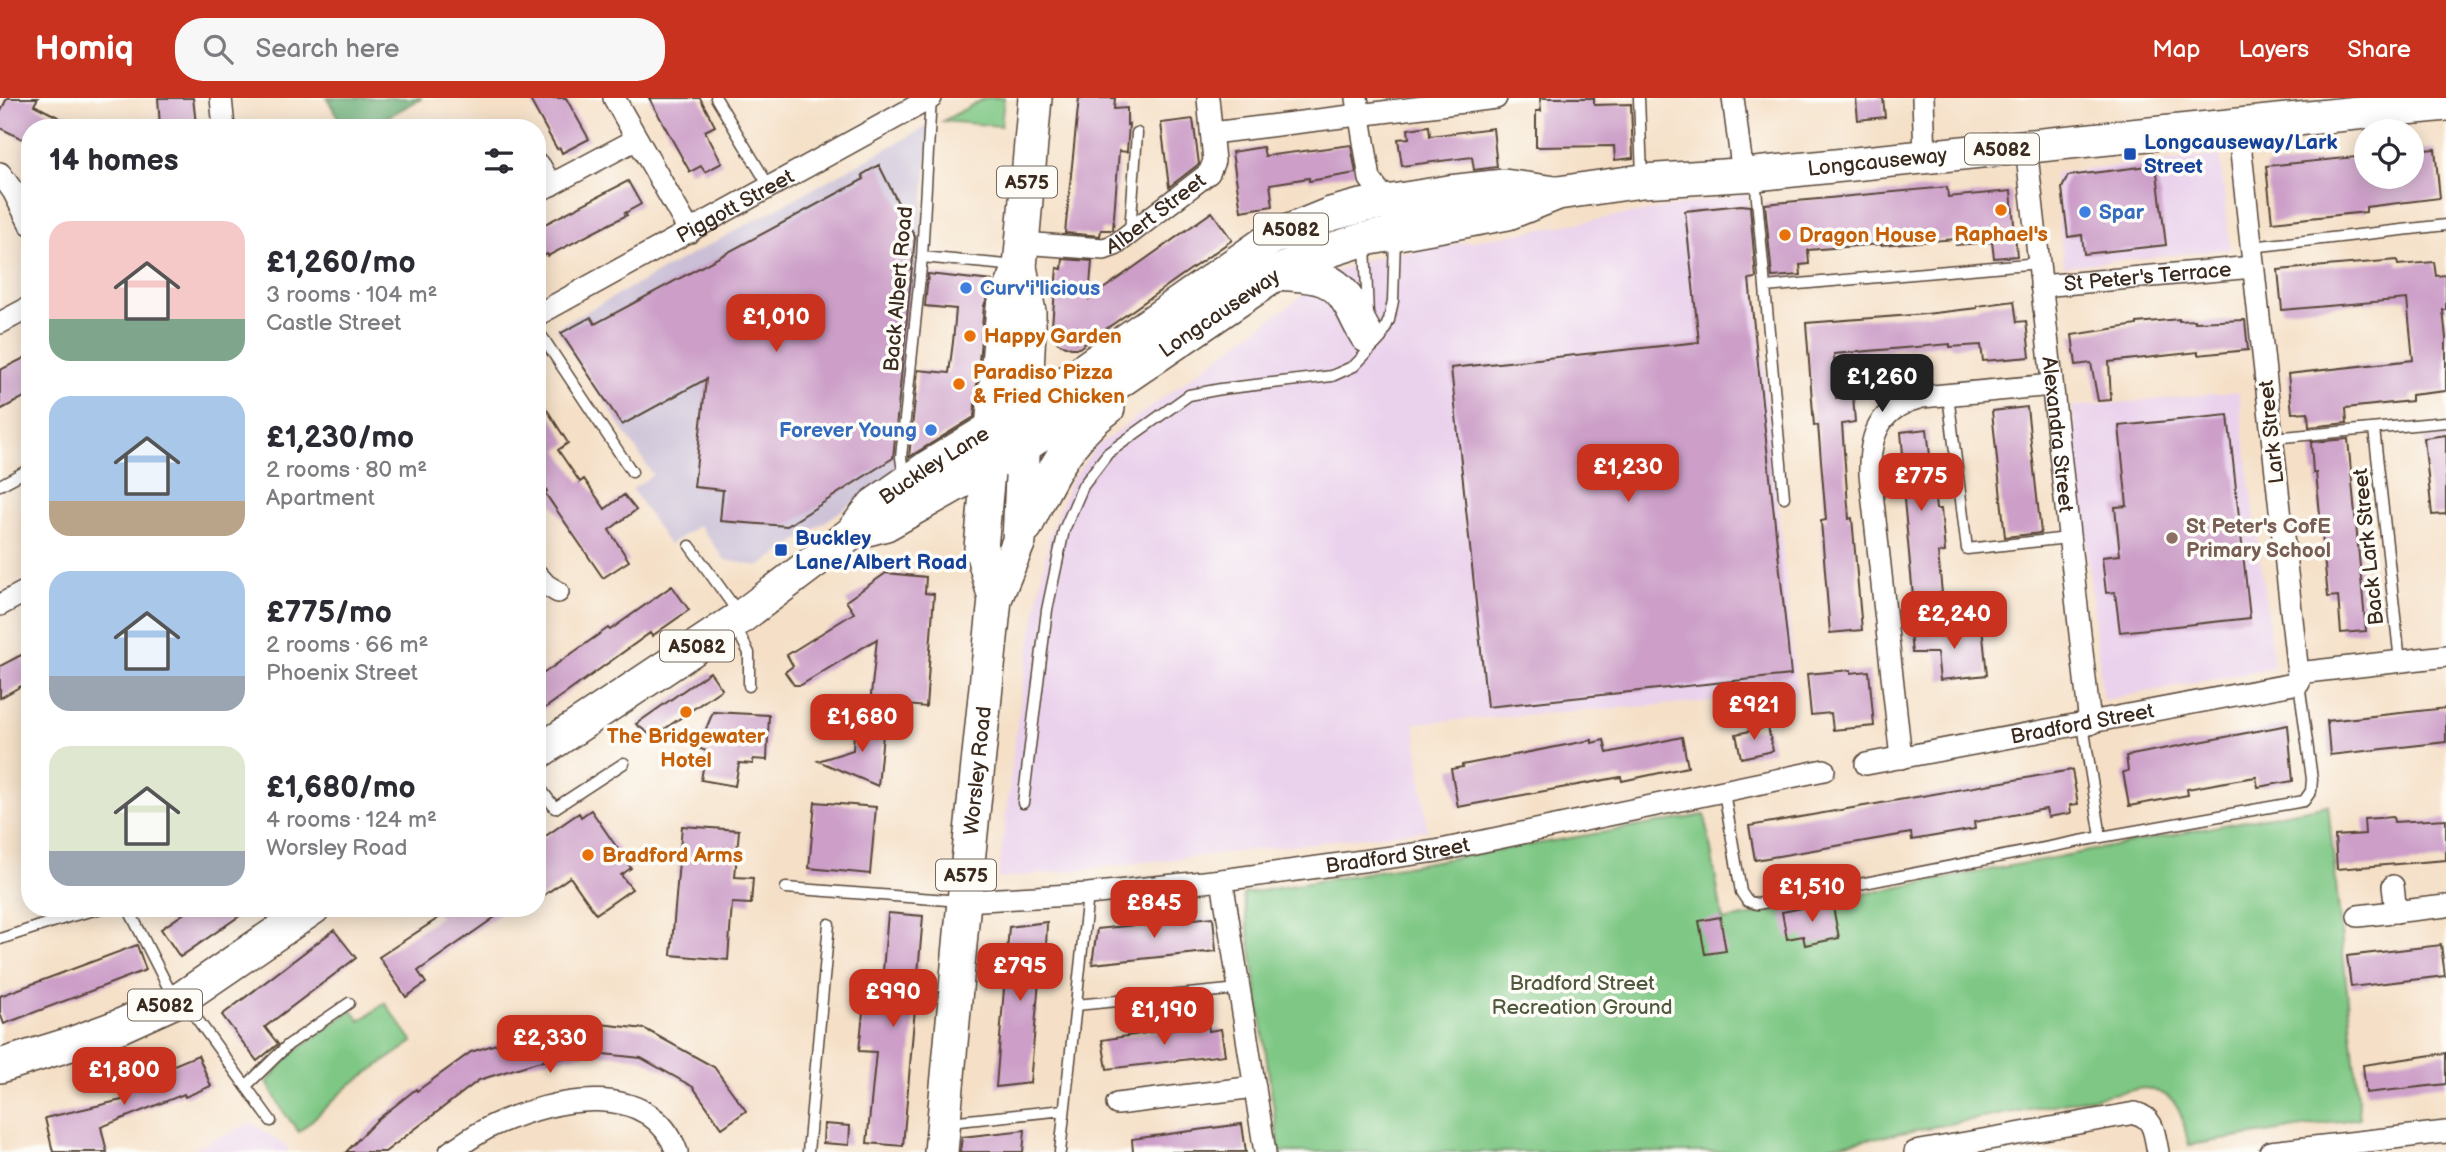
<!DOCTYPE html>
<html lang="en">
<head>
<meta charset="utf-8">
<style>
  :root { --surface:#fff; --page:#f7f7f7; --text:#2b2b33; --muted:#7c7c81; --accent:#c8321e }
  body { margin:0; font-family:"Balsamiq Sans",sans-serif; background:var(--page); color:var(--text); height:100vh; display:flex; flex-direction:column; font-size:26px; white-space:nowrap }
  * { box-sizing:border-box; margin:0 }
  p { font-size:23px; color:var(--muted) }
  .icon { flex:none; width:38px; height:38px; fill:none; stroke:currentColor; stroke-width:2; stroke-linecap:round; stroke-linejoin:round }
  .map { position:relative; flex:1; overflow:hidden }
  .sheet { position:absolute; left:21px; top:21px; width:525px; height:798px; display:flex; flex-direction:column; background:var(--surface); border-radius:28px; box-shadow:0 4px 18px #0003 }
  .sheet>* { flex:none }
  .tools { position:absolute; left:2354px; top:21px; display:grid; gap:14px }
  .tools a { display:grid; place-items:center; width:70px; height:70px; border-radius:50%; background:var(--surface); box-shadow:0 4px 18px #0003; font-size:35px }
  .price { position:absolute; translate:-50% -60px; padding:0 16px; border-radius:14px; background:var(--accent); color:#fff; font-size:23px; line-height:46px; filter:drop-shadow(0 2px 4px #0008) }
  .price::after { content:''; position:absolute; left:50%; top:42px; width:21px; height:16px; margin-left:-10px; background:inherit; clip-path:polygon(0 0,100% 0,50% 100%) }
  .price.selected { background:#222; color:#fff }
  ul { padding:0; list-style:none }
  li { display:flex; align-items:center; gap:21px; height:175px; padding:0 28px }
  li span { display:grid; place-items:center; flex:none; width:196px; height:140px; border-radius:21px; color:#555 }
  li>.icon { margin-inline-start:auto }
  span .icon { width:84px; height:84px; fill:#fffc; stroke-width:1 }
  li b { font-size:30px }
  h2 { display:flex; justify-content:space-between; align-items:center; height:84px; padding:0 28px; font-size:30px }
  header { display:flex; align-items:center; gap:42px; box-sizing:border-box; height:98px; padding:0 35px; background:var(--accent); color:#fff }
  header strong { font-size:33px }
  nav { display:flex; gap:38px; margin-inline-start:auto; font-size:24px }
  .search { width:490px; height:63px; background:var(--page); display:flex; align-items:center; gap:18px; box-sizing:border-box; padding:0 24px; border-radius:28px; color:var(--muted); font-size:26px }
  .map>svg:first-child { display:block }
  .built { fill:#ead1ec }
  .industrial { fill:#cabfd6 }
  .green { fill:#7ec784; stroke:#5c7851; stroke-width:2 }
  .forest { fill:#66ac72; stroke:#506b48; stroke-width:2 }
  .building { fill:#cc9ec8 }
  .lines { fill:none; stroke-linecap:round; stroke-linejoin:round }
  .service-casing { stroke:#574537; stroke-width:13 }
  .minor-casing { stroke:#574537; stroke-width:24 }
  .primary-casing { stroke:#574537; stroke-width:36 }
  .service { stroke:#fff; stroke-width:10 }
  .minor { stroke:#fff; stroke-width:21 }
  .primary { stroke:#fff; stroke-width:33 }
  .transit-dot { fill:#1a4fb4; stroke:#fdfcf7; stroke-width:2.5 }
  .food-dot { fill:#e8710a; stroke:#fdfcf7; stroke-width:2.5 }
  .shop-dot { fill:#3f7fe0; stroke:#fdfcf7; stroke-width:2.5 }
  .education-dot { fill:#8d6e63; stroke:#fdfcf7; stroke-width:2.5 }
  .labels { text-anchor:middle; stroke-width:7; stroke-linejoin:round; paint-order:stroke }
  .shield { fill:#fdfcf7; stroke:#75695f; stroke-width:2 }
  .shield-label { font-size:19px; font-weight:bold; fill:#3b2a1e }
  .transit-label { font-size:21px; font-weight:bold; fill:#164399; stroke:#fdfcf7; text-anchor:start }
  .street-label { font-size:21px; fill:#3b2a1e; stroke:#fdfcf7 }
  .shop-label { font-size:21px; font-weight:bold; fill:#366cbe; stroke:#fdfcf7; text-anchor:start }
  .food-label { font-size:21px; font-weight:bold; fill:#c56008; stroke:#fdfcf7; text-anchor:start }
  .education-label { font-size:21px; font-weight:bold; fill:#785e54; stroke:#fdfcf7; text-anchor:start }
  .park-label { font-size:21px; fill:#4f593d; stroke:#fdfcf7 }
</style>
</head>
<body>
<header>
<strong>Homiq</strong>
<div class="search"><svg class="icon" aria-label="search" viewBox="0 0 24 24"><circle cx="10" cy="10" r="6"/><path d="M15 15l6 6"/></svg>Search here</div>
<nav><a>Map</a><a>Layers</a><a>Share</a></nav>
</header>
<div class="map">
<svg width="2446" height="1054" viewBox="0 0 2446 1054">
  <rect width="100%" height="100%" fill="#fdfcf7"/>
  <filter id="ink" filterUnits="userSpaceOnUse"><feTurbulence type="fractalNoise" baseFrequency=".0143" numOctaves="2"/><feDisplacementMap in="SourceGraphic" scale="14" xChannelSelector="R" yChannelSelector="G"/><feConvolveMatrix kernelMatrix="1 2 1 2 8 2 1 2 1" color-interpolation-filters="sRGB"/></filter>
  <filter id="wash" filterUnits="userSpaceOnUse"><feTurbulence type="fractalNoise" baseFrequency=".00686" numOctaves="4" result="noise"/><feDisplacementMap in="SourceGraphic" scale="28" xChannelSelector="R" yChannelSelector="G"/><feGaussianBlur stdDeviation="1.57" result="paint"/><feColorMatrix in="noise" values="0 0 0 0 0 0 0 0 0 0 0 0 0 0 0 0 0 1.4 0 .05"/><feComposite in="paint" operator="in"/></filter>
  <g filter="url(#wash)">
    <rect width="100%" height="100%" fill="#f5e0c7"/>
    <path class="built" d="M2220 57 2230 151 2064 168 2054 75Z
      M1747 96 1797 597 1415 625 1427 732 998 781 1018 618 1049 438 1070 384 1097 348 1336 173 1368 161Z
      M2236 294 2239 296 2274 570 2103 602 2072 309Z
      M252 1025 289 1050 287 1054H185Z"/>
    <path class="industrial" d="M930 27 920 146 895 376 760 468 725 462 699 427 669 447 632 391 653 377 556 230Z"/>
    <path class="green" d="M985 0H1004L1001 28 943 23Z
      M2328 707 2360 1020 2189 1047C2180 1014 2182 997 2144 990L1798 1054H1280L1243 796 1705 717 1723 823Z
      M385 905 413 944 350 987 299 1034 283 1013 267 984 293 955 352 912 360 923Z"/>
    <path class="forest" d="M327 0H422L367 30H344Z"/>
    <g id="blocks">
      <path class="building" d="M7 0H38L34 7 80 30H30V45L0 30V15Z
        M158 0H193L196 26 160 28Z
        M529 0H566L589 41 562 55 560 50 557 51Z
        M649 0H700L715 28 705 33 722 65 705 74 701 68 690 74Z
        M1079 0H1115L1114 11 1127 10V27L1129 26 1127 54 1119 53 1113 132H1101L1100 138 1065 135Z
        M1540 0H1594V7L1631 6 1633 60 1615 62 1614 48 1536 49V13H1541Z
        M1856 0H1883L1885 19 1858 22Z
        M1193 21 1199 66 1169 89 1161 25Z
        M1429 28 1430 38 1493 30 1497 69 1474 72 1472 59 1402 68 1398 41 1409 40 1408 31Z
        M1351 47 1356 75 1309 83V80L1270 86 1273 108 1241 113 1232 54 1263 49 1265 58Z
        M2435 51 2440 100 2366 109V114L2272 124 2266 68 2366 58V79H2412V53Z
        M879 67 915 139 893 360 787 428 720 423 723 392 694 389 706 281 622 327 561 235 591 219 595 226 864 81 862 77Z
        M2156 67 2166 147 2084 156 2082 137 2068 139 2062 90 2068 78Z
        M628 83 641 106 625 115 627 117 548 158 547 156 537 161V130Z
        M1947 89 1948 99 2011 93 2017 158 1994 160 1992 144 1956 147V141L1881 147V146L1808 152 1809 166 1800 167 1801 177 1772 179 1765 106Z
        M1741 107 1750 108 1756 180 1749 181 1791 577 1487 609 1451 270 1699 244 1685 113Z
        M1212 114 1232 142 1079 250H1071L1058 245 1053 238 1052 227 1057 170 1062 171 1063 161 1092 163 1089 201Z
        M2397 162 2398 167 2434 164 2436 178 2446 177V212H2443L2446 240V293L2411 297V303L2346 310 2347 325 2309 329 2308 314 2292 315 2288 276 2413 262 2407 201 2282 212 2278 172Z
        M928 176 992 183V186L984 208 974 319 909 359 918 272 949 275 953 244 956 211 925 208Z
        M2014 203 2017 224 2026 223 2030 259 1983 263 1981 247 1950 249V246L1834 256 1836 300 1853 298 1855 324 1842 326 1849 421 1852 420 1862 532 1830 535 1821 423 1826 422 1818 327 1814 328 1806 225 1926 216 1977 210V208Z
        M2179 221V223L2195 222V224L2245 222 2248 252 2198 257V254L2109 264 2111 302 2098 303 2091 265 2076 267 2072 237 2137 227V225Z
        M30 257V296L0 312V272Z
        M537 296 568 345 558 352 580 384 584 381 605 411 624 397 636 412 609 432 629 463 603 480 545 395 547 393 537 378Z
        M2027 309 2041 435 2005 439 1992 313Z
        M2228 317 2250 520 2120 534 2115 494 2106 495 2102 459 2120 457 2115 409 2127 408 2119 328Z
        M1927 331 1936 411H1941L1945 454 1938 455 1942 495 1913 498 1903 391 1894 392 1891 368 1904 367 1901 334Z
        M2446 337V416L2432 417 2424 340Z
        M2348 341 2366 533 2341 535 2338 498 2328 499 2316 375H2313L2311 344Z
        M886 475 926 479 925 495 934 496 926 609 877 604 871 597 877 541 801 587H794L785 574 793 568 787 557 854 515 846 503Z
        M672 488 689 512 652 538 650 535 537 616V580L608 530 610 532Z
        M1982 528 1987 577 1940 582 1937 555H1912L1910 535Z
        M21 557 30 572V583L0 600V568Z
        M1851 572V575L1869 573 1874 628 1833 632 1831 615 1811 617 1807 576Z
        M710 574 722 591 653 639 636 626Z
        M2446 610V644L2330 657 2327 623Z
        M713 614 769 617 767 662 753 661V666L739 665 735 688 701 682 706 653 698 650Z
        M860 624 884 626 878 688 818 663 853 652 854 635 859 636Z
        M2288 627 2293 683 2258 689 2256 679 2231 683 2187 691 2188 697 2129 708 2123 674 2128 673 2126 658Z
        M1768 629 1773 653 1741 660 1736 636Z
        M1682 639 1688 669 1622 683 1621 679 1458 709 1451 671 1463 669 1462 667 1592 642V645L1604 642 1607 655Z
        M2072 672 2078 706 2070 707 2071 715 2048 719 2046 711 1974 724 1975 731 1935 738 1912 742 1911 735 1755 762 1749 728Z
        M815 704 876 709 870 776 809 770Z
        M591 712 631 770 621 777 632 791 596 816 570 779 537 802V744L579 715 581 719Z
        M2393 719 2394 724 2446 721V762L2337 771 2335 738 2365 736 2364 721Z
        M682 728 739 732 735 779 753 780 751 806 732 805 728 862 671 857Z
        M1832 804 1839 840 1805 847 1803 838 1787 841 1782 814Z
        M192 810H251L180 859 161 831Z
        M433 810H508L418 873 426 885 406 899 379 859 440 819Z
        M888 815 923 818 903 1048 867 1045 876 954 859 953 865 895 881 896Z
        M1213 819 1216 853 1092 866 1097 831Z
        M1720 819 1726 853 1705 856 1699 823Z
        M1047 824 1046 850 1042 849 1030 985 996 989 1009 829Z
        M334 832 356 860 265 929 278 946 257 963 222 917Z
        M137 847 146 872 4 926 0 915V898Z
        M2441 847 2445 878 2351 889 2347 858Z
        M1208 925 1209 933 1221 931 1225 957 1107 971 1102 942Z
        M600 926 645 931 714 969 746 1013 722 1030 693 989 641 960 594 955 537 964 479 982 385 1054H346L377 1022 416 991 417 993 471 954 522 938Z
        M2446 955V986L2366 995 2363 967Z
        M198 957 211 988 185 999 184 996 101 1029 107 1054H53L45 1020 126 1001 121 989Z
        M824 1026 850 1028 849 1047 823 1045Z
        M1242 1026 1246 1054H1133L1132 1041Z
        M1025 1032 1023 1054H960L962 1039Z"/>
    </g>
  </g>
  <g filter="url(#ink)">
    <use href="#blocks" fill-opacity="0" stroke="#574537" stroke-width="2"/>
    <g class="lines">
      <defs>
        <path id="service" d="M716 0 770 90
          M1639 0 1642 78
          M1755 79 1784 399
          M1130 134 1137 35
          M1365 146 1368 217
          M2251 149 2446 127
          M922 159 1017 168
          M1765 189 2039 165
          M537 231 632 374
          M1948 297 1967 451 2068 440
          M2374 331 2400 563
          M2272 340 2446 324
          M910 378 902 367 901 359 922 159 931 0
          M0 387 30 371
          M690 448 740 517
          M734 526 749 555V588
          M2083 627 2101 739
          M537 686 555 710 624 665
          M1724 694 1741 794 1747 803 1757 806 2101 739 2304 703 2311 693 2312 681 2299 585
          M1023 705 1047 512 1064 432 1083 388 1108 355 1189 297 1221 291 1332 278 1354 268 1381 240 1389 222 1393 203 1395 141
          M786 790 961 803
          M128 810 174 901
          M0 841 68 819 102 810
          M184 903 271 1023
          M1076 907 1239 891
          M246 988 288 947 349 905
          M949 1024 1064 1012
          M808 1054 829 826
          M1060 1054 1088 796"/>
        <g id="minor">
          <path d="M221 0 224 30"/>
          <path d="M614 0 690 134"/>
          <path d="M1357 0 1370 81 1387 104 1389 114"/>
          <path d="M1733 0 1743 77"/>
          <path d="M1923 0 1925 59"/>
          <path d="M1212 35 1496 0"/>
          <path id="s1" d="M2026 48 2090 626"/>
          <path d="M540 68 551 87"/>
          <path d="M0 75 13 93 30 126"/>
          <path d="M537 94 637 41"/>
          <path id="s2" d="M1022 145 1104 151 1115 147 1209 75 1214 63 1208 0"/>
          <path id="s3" d="M2041 188 2253 169"/>
          <path id="s4" d="M537 217 931 0"/>
          <path d="M0 225 30 209"/>
          <path d="M537 477 546 487 558 494"/>
          <path d="M0 507 30 491"/>
          <path d="M2298 575 2446 558"/>
          <path d="M1901 660 1870 376C1869 336 1880 309 1922 299L2052 287"/>
          <path id="s5" d="M1866 666 2299 585 2238 27"/>
          <path d="M1222 782 1265 1054"/>
          <path d="M2393 788 2396 814"/>
          <path id="s6" d="M964 803 1088 796 1222 782 1436 753 1824 672"/>
          <path d="M2358 818 2446 808"/>
          <path d="M1117 1006 1255 989"/>
          <path d="M450 1054C465 1044 480 1033 496 1026 553 1001 650 979 677 1054"/>
          <path d="M1915 1054 2135 1015C2155 1020 2154 1036 2158 1054"/>
          <path d="M2270 1054 2446 1034"/>
        </g>
        <g id="primary">
          <path d="M1278 175C1308 178 1333 175 1349 205 1356 216 1359 226 1367 238"/>
          <path d="M1026 428C1046 385 1068 339 1108 310"/>
          <path id="s7" d="M852 435 886 426 1024 348 1278 175 1305 160 1365 141 1508 115 1558 95 1642 83 1755 76 2446 6"/>
          <path d="M995 501 981 450 1003 210 1020 169"/>
          <path id="s8" d="M537 655 741 519 852 435 874 407 930 368 1061 288 1272 140 1331 116 1361 108 1449 94 1504 88 1556 95"/>
          <path d="M0 968 74 945 120 928 182 900 313 810"/>
          <path id="s9" d="M941 1054 964 803 995 501 1019 443 1029 231V214L1020 169 1035 0"/>
        </g>
      </defs>
      <use href="#service" class="service-casing"/>
      <use href="#minor" class="minor-casing"/>
      <use href="#primary" class="primary-casing"/>
      <use href="#service" class="service"/>
      <use href="#minor" class="minor"/>
      <use href="#primary" class="primary"/>
    </g>
  </g>
  <g class="transit-dot">
    <rect x="2123" y="49" width="14" height="14" rx="3.5"/>
    <rect x="774" y="445" width="14" height="14" rx="3.5"/>
  </g>
  <g class="food-dot">
    <circle cx="2001" cy="112" r="7"/>
    <circle cx="1785" cy="137" r="7"/>
    <circle cx="970" cy="238" r="7"/>
    <circle cx="959" cy="286" r="7"/>
    <circle cx="686" cy="614" r="7"/>
    <circle cx="588" cy="757" r="7"/>
  </g>
  <g class="shop-dot">
    <circle cx="2085" cy="114" r="7"/>
    <circle cx="966" cy="190" r="7"/>
    <circle cx="931" cy="332" r="7"/>
  </g>
  <circle class="education-dot" cx="2172" cy="440" r="7"/>
  <g class="labels">
    <g class="shield">
      <rect x="1965" y="35.5" width="74" height="31" rx="5"/>
      <rect x="997" y="68.5" width="60" height="31" rx="5"/>
      <rect x="1254" y="115.5" width="74" height="31" rx="5"/>
      <rect x="660" y="532.5" width="74" height="31" rx="5"/>
      <rect x="936" y="761.5" width="60" height="31" rx="5"/>
      <rect x="128" y="891.5" width="74" height="31" rx="5"/>
    </g>
    <g class="shield-label">
      <text x="2002" y="58">A5082</text>
      <text x="1027" y="91">A575</text>
      <text x="1291" y="138">A5082</text>
      <text x="697" y="555">A5082</text>
      <text x="966" y="784">A575</text>
      <text x="165" y="914">A5082</text>
    </g>
    <g class="transit-label">
      <text x="2144" y="51">Longcauseway/Lark<tspan x="2144" dy="24">Street</tspan></text>
      <text x="795" y="447">Buckley<tspan x="795" dy="24">Lane/Albert Road</tspan></text>
    </g>
    <g class="street-label">
      <text dy="7" stroke="none"><textPath href="#s7" startOffset="1115">Longcauseway</textPath></text>
      <text dy="7" stroke="none"><textPath href="#s4" startOffset="226">Piggott Street</textPath></text>
      <text dy="7" stroke="none"><textPath href="#s2" startOffset="145">Albert Street</textPath></text>
      <text dy="7" stroke="none"><textPath href="#s3" startOffset="107">St Peter's Terrace</textPath></text>
      <text transform="translate(898 191) rotate(-85)" y="7">Back Albert Road</text>
      <text dy="7" stroke="none"><textPath href="#s7" startOffset="430">Longcauseway</textPath></text>
      <text transform="translate(2271 334) rotate(-96)" y="7">Lark Street</text>
      <text dy="7" stroke="none"><textPath href="#s1" startOffset="290">Alexandra Street</textPath></text>
      <text dy="7" stroke="none"><textPath href="#s8" startOffset="492">Buckley Lane</textPath></text>
      <text transform="translate(2368 449) rotate(-96)" y="7">Back Lark Street</text>
      <text dy="7" stroke="none"><textPath href="#s5" startOffset="220">Bradford Street</textPath></text>
      <text dy="7" stroke="none"><textPath href="#s9" startOffset="383">Worsley Road</textPath></text>
      <text dy="7" stroke="none"><textPath href="#s6" startOffset="436">Bradford Street</textPath></text>
    </g>
    <g class="shop-label">
      <text x="2099" y="121">Spar</text>
      <text x="980" y="197">Curv'i'licious</text>
      <text x="917" y="339" text-anchor="end">Forever Young</text>
    </g>
    <g class="food-label">
      <text x="2001" y="143" text-anchor="middle">Raphael's</text>
      <text x="1799" y="144">Dragon House</text>
      <text x="984" y="245">Happy Garden</text>
      <text x="973" y="281">Paradiso Pizza<tspan x="973" dy="24">&amp; Fried Chicken</tspan></text>
      <text x="686" y="645" text-anchor="middle">The Bridgewater<tspan x="686" dy="24">Hotel</tspan></text>
      <text x="602" y="764">Bradford Arms</text>
    </g>
    <g class="education-label">
      <text x="2186" y="435">St Peter's CofE<tspan x="2186" dy="24">Primary School</tspan></text>
    </g>
    <g class="park-label">
      <text x="1582" y="892">Bradford Street<tspan x="1582" dy="24">Recreation Ground</tspan></text>
    </g>
  </g>
</svg>
<div class="tools">
<a><svg class="icon" aria-label="locate" viewBox="0 0 24 24"><circle cx="12" cy="12" r="6"/><path d="M12 2v4M12 18v4M2 12h4M18 12h4"/></svg></a>
</div>
<b class="price" style="left:776px;top:256px">£1,010</b>
<b class="price selected" style="left:1882px;top:316px">£1,260</b>
<b class="price" style="left:1628px;top:406px">£1,230</b>
<b class="price" style="left:1921px;top:415px">£775</b>
<b class="price" style="left:1954px;top:553px">£2,240</b>
<b class="price" style="left:1754px;top:644px">£921</b>
<b class="price" style="left:862px;top:656px">£1,680</b>
<b class="price" style="left:1812px;top:826px">£1,510</b>
<b class="price" style="left:1154px;top:842px">£845</b>
<b class="price" style="left:1020px;top:905px">£795</b>
<b class="price" style="left:893px;top:931px">£990</b>
<b class="price" style="left:1164px;top:949px">£1,190</b>
<b class="price" style="left:550px;top:977px">£2,330</b>
<b class="price" style="left:124px;top:1009px">£1,800</b>
<section class="sheet">
<h2>14 homes<svg class="icon" aria-label="filters" viewBox="0 0 24 24"><path d="M4 7h16M4 17h16"/><circle cx="9" cy="7" r="2"/><circle cx="15" cy="17" r="2"/></svg></h2>
<ul>
<li><span style="background:linear-gradient(#f6c9c9 70%,#7fa58c 0)"><svg class="icon" aria-label="home" viewBox="0 0 24 24"><path d="M3 11l9-7 9 7M6 9v11h12V9"/></svg></span><div><b>£1,260/mo</b><p>3 rooms · 104 m²</p><p>Castle Street</p></div></li>
<li><span style="background:linear-gradient(#a9c7e8 75%,#b9a48a 0)"><svg class="icon" aria-label="home" viewBox="0 0 24 24"><path d="M3 11l9-7 9 7M6 9v11h12V9"/></svg></span><div><b>£1,230/mo</b><p>2 rooms · 80 m²</p><p>Apartment</p></div></li>
<li><span style="background:linear-gradient(#a9c7e8 75%,#9aa5b1 0)"><svg class="icon" aria-label="home" viewBox="0 0 24 24"><path d="M3 11l9-7 9 7M6 9v11h12V9"/></svg></span><div><b>£775/mo</b><p>2 rooms · 66 m²</p><p>Phoenix Street</p></div></li>
<li><span style="background:linear-gradient(#dfe7d0 75%,#9aa5b1 0)"><svg class="icon" aria-label="home" viewBox="0 0 24 24"><path d="M3 11l9-7 9 7M6 9v11h12V9"/></svg></span><div><b>£1,680/mo</b><p>4 rooms · 124 m²</p><p>Worsley Road</p></div></li>
</ul>
</section>
</div>
</body>
</html>
